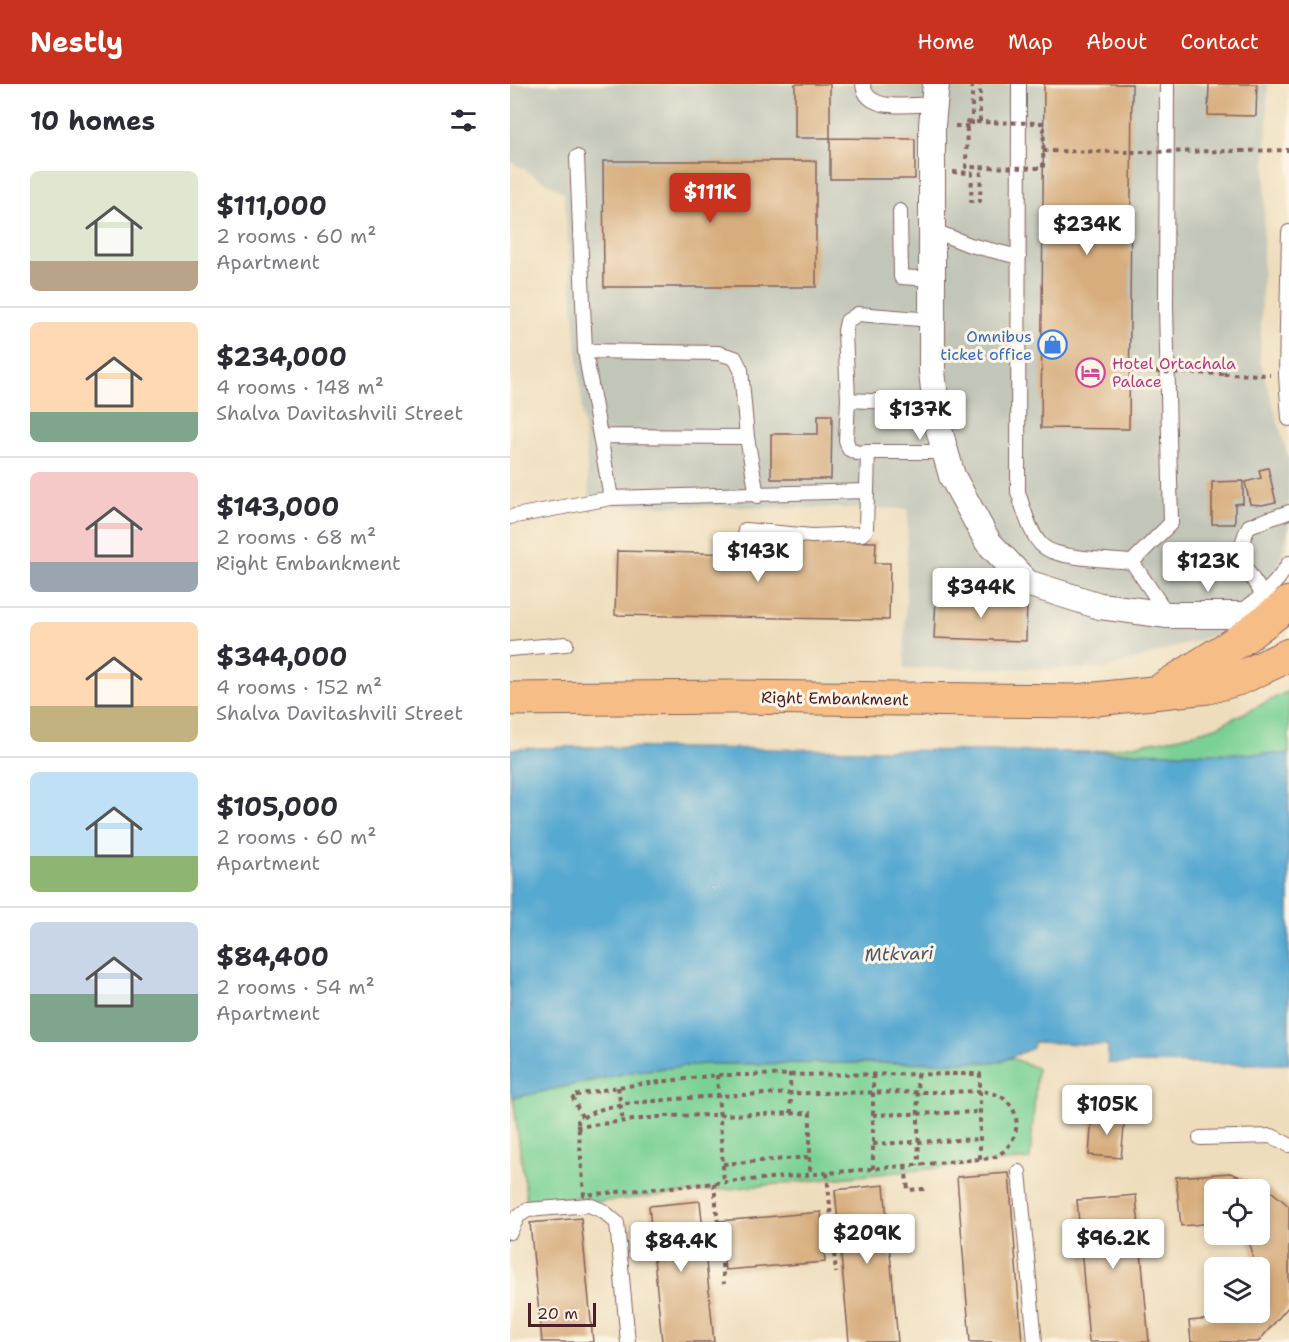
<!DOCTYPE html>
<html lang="en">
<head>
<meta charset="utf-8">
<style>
  :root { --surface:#fff; --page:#f2f2f3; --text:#2b2b33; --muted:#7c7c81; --line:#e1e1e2; --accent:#c8321e }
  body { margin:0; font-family:"Shantell Sans",sans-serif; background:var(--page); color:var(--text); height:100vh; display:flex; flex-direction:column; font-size:22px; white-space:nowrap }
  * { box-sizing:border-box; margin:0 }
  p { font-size:20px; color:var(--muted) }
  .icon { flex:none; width:33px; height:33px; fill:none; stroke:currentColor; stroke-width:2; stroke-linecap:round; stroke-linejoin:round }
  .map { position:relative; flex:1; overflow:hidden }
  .drawer { display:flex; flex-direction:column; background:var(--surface); width:510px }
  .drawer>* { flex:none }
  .buttons { position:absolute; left:694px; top:1095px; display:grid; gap:12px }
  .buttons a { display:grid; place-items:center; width:66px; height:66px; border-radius:9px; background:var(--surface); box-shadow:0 3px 9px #0003; font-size:30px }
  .scale { position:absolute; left:18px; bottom:15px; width:68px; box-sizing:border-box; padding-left:6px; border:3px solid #4a1f2b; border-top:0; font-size:16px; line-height:21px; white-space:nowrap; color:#4a1f2b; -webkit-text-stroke:4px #fcf5e5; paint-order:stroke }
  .price { position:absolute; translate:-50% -51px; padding:0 14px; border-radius:6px; background:#fff; color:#222; font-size:20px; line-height:39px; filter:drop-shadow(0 2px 3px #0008) }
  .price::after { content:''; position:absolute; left:50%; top:36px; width:18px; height:14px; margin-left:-9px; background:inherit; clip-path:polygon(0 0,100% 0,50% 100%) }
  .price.active { background:var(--accent); color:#fff }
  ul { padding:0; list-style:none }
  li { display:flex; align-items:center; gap:18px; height:150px; padding:0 30px }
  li+li { border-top:2px solid var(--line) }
  li span { display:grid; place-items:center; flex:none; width:168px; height:120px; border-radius:9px; color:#555 }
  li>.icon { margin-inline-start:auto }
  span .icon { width:72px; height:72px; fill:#fffc; stroke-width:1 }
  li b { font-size:26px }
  h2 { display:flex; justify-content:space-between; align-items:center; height:72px; padding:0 30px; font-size:26px }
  header { display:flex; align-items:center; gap:36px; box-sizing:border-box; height:84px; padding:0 30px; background:var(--accent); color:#fff }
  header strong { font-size:28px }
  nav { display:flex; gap:33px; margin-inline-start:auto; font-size:21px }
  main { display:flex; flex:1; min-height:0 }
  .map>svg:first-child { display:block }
  .industrial { fill:#c2c6b9 }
  .green { fill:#7ad195; stroke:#627860; stroke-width:1.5 }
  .water { fill:#56a9d1; stroke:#50647e; stroke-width:1.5 }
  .building { fill:#d7ad7e }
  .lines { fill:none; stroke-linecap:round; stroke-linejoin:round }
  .service-casing { stroke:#83625e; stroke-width:16 }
  .minor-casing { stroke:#83625e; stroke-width:28 }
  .trunk-casing { stroke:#83625e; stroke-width:35 }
  .path { stroke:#83625e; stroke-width:4; stroke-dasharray:4.5 4.5; stroke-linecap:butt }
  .service { stroke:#fff; stroke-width:14 }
  .minor { stroke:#fff; stroke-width:26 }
  .trunk { stroke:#f6be86; stroke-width:33 }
  .path-bridge { stroke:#83625e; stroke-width:4; stroke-dasharray:4.5 4.5; stroke-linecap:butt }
  .labels { text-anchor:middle; stroke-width:6; stroke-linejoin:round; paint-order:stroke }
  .shop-label { font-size:16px; fill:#366cbe; stroke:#fcf5e5; text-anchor:end }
  .hotel-label { font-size:16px; fill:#b23c85; stroke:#fcf5e5; text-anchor:start }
  .street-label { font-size:16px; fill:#4a1f2b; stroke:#fcf5e5 }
  .water-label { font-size:18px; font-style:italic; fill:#4f566d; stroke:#fcf5e5 }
</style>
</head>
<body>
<header>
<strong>Nestly</strong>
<nav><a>Home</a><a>Map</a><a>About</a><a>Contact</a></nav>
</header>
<main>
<section class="drawer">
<h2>10 homes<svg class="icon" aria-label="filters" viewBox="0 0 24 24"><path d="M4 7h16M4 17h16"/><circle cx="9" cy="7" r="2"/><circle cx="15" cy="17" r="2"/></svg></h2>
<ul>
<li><span style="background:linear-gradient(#dfe7d0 75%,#b9a48a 0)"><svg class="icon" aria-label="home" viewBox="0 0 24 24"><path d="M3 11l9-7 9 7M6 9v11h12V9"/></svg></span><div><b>$111,000</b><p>2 rooms · 60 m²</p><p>Apartment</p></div></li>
<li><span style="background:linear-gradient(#ffd9b3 75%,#7fa58c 0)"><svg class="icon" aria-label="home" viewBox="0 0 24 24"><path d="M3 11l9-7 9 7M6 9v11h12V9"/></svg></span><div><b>$234,000</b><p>4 rooms · 148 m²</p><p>Shalva Davitashvili Street</p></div></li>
<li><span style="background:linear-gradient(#f6c9c9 75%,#9aa5b1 0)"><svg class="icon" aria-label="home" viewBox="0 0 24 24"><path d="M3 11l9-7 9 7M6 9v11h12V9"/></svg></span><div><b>$143,000</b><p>2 rooms · 68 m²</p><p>Right Embankment</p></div></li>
<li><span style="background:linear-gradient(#ffd9b3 70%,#c2b280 0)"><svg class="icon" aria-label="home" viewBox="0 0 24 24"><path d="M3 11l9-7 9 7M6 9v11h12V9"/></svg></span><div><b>$344,000</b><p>4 rooms · 152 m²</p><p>Shalva Davitashvili Street</p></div></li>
<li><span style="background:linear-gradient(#bfe0f5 70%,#8fb573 0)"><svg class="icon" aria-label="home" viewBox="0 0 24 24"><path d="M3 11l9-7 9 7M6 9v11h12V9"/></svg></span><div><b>$105,000</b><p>2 rooms · 60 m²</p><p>Apartment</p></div></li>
<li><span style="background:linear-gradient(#c9d6e8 60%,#7fa58c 0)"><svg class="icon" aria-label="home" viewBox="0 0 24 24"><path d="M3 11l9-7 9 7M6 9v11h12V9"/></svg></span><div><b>$84,400</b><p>2 rooms · 54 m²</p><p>Apartment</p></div></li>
</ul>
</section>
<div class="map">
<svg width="779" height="1258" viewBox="0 0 779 1258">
  <rect width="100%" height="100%" fill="#fcf5e5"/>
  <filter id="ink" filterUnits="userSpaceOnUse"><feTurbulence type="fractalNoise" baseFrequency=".0167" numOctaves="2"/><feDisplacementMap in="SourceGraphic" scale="12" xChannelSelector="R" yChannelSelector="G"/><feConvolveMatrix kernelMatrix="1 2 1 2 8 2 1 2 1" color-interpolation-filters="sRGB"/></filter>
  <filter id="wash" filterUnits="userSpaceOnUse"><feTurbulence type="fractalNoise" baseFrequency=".008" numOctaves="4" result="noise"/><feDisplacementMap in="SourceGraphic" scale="24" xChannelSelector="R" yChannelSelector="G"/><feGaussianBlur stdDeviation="1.35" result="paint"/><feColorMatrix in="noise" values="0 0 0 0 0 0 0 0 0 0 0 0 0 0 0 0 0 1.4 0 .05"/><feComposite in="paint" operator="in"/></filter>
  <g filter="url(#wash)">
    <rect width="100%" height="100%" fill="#eeddbc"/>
    <path class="industrial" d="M0 0H758L750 277 779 375V444L759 520 704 551 595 585 394 584 398 425 80 421 54 109 0 77Z"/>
    <path class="green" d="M779 607V670L582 668 671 653 706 643Z
      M501 974 527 984 520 1075 87 1118 69 1113 17 1118 3 1014 126 987 194 980 473 978Z"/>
    <path class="water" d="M64 663 779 670V980L598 979V961L524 958 523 964 489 978 194 980 126 987 3 1014 0 1007V665Z"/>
    <g id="blocks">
      <path class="building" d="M285 0H320V54L405 55V95H320V54H285Z
        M534 0H622L619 345 531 344Z
        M699 0H747L746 32 698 31Z
        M93 77H306V203H94Z
        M308 331H322L321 395H261V350H308Z
        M758 384 766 418 752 421 740 420 735 398 751 394 749 386Z
        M733 397V419L725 420V440H702V398Z
        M269 456 366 458 365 479H380L379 536 105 531 107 467 269 471Z
        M426 513 517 516 516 557 424 554Z
        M582 1031 615 1034 611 1074 579 1071Z
        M499 1089 512 1258H460L447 1093Z
        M720 1089 755 1102 779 1122V1222L748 1258H681L679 1237 701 1235 707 1228H750V1184H740L743 1175 741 1163 731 1150H750V1106H705V1139L671 1142 666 1093Z
        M374 1101 388 1258H339L325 1106Z
        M626 1111 639 1258H579L567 1116Z
        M190 1117 204 1258H152L139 1122Z
        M311 1128 315 1178 215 1186 210 1137Z
        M71 1134 83 1258H32L20 1139Z"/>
    </g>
  </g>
  <g filter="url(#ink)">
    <use href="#blocks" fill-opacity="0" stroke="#83625e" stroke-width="1.5"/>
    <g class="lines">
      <defs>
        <path id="service" d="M353 0C356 30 402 20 425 20
          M509 0 508 408C513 423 521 454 534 463 549 475 602 476 622 478L658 531
          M67 73 75 267 101 414
          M390 127 391 193 422 195
          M422 146 460 161 509 173
          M779 148 776 291 779 335
          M75 267 208 269 225 274 231 286 237 353 247 412
          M338 316 425 320
          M91 352 237 353
          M358 368 347 369 339 365 336 356 338 316 335 247 337 237 348 230 422 236
          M0 433 101 414 356 407
          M235 446 302 452 352 450 356 446 358 368H435
          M622 478 661 439 656 223 657 0
          M754 512C736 483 722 476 739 442L779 428
          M730 528C751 514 766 501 779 479
          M0 565 56 560
          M690 1054 762 1052 779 1061
          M509 1088 525 1258
          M0 1148 8 1132 18 1126 79 1121 93 1127 107 1139 118 1258"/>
        <path id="minor" d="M426 0 422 41V287L428 342 442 392 478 458 517 499 590 522 658 531H764"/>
        <path id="trunk" d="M654 604 730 556 779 519
          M0 615 223 613 567 617 698 603 730 594 779 571"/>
      </defs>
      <use href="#service" class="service-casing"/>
      <use href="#minor" class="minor-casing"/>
      <use href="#trunk" class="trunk-casing"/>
      <path class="path" d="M470 38V0
        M445 42H462V0
        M533 67 621 68
        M731 67 779 66
        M443 88 462 89 461 117H470L471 83
        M714 290 760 291
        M280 989 281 1029
        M407 990 409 1081
        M207 991 214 1098
        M108 1003 113 1038
        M474 1007C479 1009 487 1010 492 1013 517 1030 507 1065 482 1074L74 1111 68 1037C91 1019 127 1019 155 1016 261 1006 367 1010 474 1007Z
        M363 1031 470 1028
        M72 1033 62 1012 108 1003 207 991 470 990V1076
        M66 1043 156 1032 300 1029V1090
        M363 1060 470 1055
        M213 1080 300 1073
        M395 1082 398 1106 416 1105
        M363 1085V989
        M317 1089 326 1189
        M204 1099 214 1200"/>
      <use href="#service" class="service"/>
      <use href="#minor" class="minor"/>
      <use href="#trunk" class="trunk"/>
      <path class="path-bridge" d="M457 38 534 39 533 84 456 83Z
        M621 68 731 67
        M619 287 714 290"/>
    </g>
  </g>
  <defs>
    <symbol id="shop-ring" viewBox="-11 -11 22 22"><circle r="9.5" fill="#fcf5e5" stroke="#3f7fe0" stroke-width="1.5"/><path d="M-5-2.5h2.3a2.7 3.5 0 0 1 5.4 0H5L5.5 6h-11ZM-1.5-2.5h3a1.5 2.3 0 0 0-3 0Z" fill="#3f7fe0"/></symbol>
    <symbol id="hotel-ring" viewBox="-11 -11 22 22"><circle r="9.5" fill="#fcf5e5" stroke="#d1479c" stroke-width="1.5"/><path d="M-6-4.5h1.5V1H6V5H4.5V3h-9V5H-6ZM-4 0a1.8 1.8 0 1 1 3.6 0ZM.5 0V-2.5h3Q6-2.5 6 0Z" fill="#d1479c"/></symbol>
  </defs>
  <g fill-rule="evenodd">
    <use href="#shop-ring" x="526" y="244" width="33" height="33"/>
    <use href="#hotel-ring" x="564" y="272" width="33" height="33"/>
  </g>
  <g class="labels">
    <g class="shop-label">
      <text x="522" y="258">Omnibus<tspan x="522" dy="18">ticket office</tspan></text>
    </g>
    <g class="hotel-label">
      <text x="602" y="285">Hotel Ortachala<tspan x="602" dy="18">Palace</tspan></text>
    </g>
    <g class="street-label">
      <text transform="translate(325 614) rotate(1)" y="6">Right Embankment</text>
    </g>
    <g class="water-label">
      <text transform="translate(389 870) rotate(-2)" y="6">Mtkvari</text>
    </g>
  </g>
</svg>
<div class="buttons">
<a><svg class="icon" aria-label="locate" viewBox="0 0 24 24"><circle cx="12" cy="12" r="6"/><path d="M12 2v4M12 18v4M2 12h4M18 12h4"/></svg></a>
<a><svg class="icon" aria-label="layers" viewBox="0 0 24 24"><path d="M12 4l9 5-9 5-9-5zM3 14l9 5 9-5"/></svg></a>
</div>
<div class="scale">20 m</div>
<b class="price active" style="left:200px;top:140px">$111K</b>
<b class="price" style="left:577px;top:172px">$234K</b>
<b class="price" style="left:410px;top:357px">$137K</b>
<b class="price" style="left:248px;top:499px">$143K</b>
<b class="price" style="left:698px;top:509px">$123K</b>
<b class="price" style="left:471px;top:535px">$344K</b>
<b class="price" style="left:597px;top:1052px">$105K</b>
<b class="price" style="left:357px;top:1181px">$209K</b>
<b class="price" style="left:603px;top:1186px">$96.2K</b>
<b class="price" style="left:171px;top:1189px">$84.4K</b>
</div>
</main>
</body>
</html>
